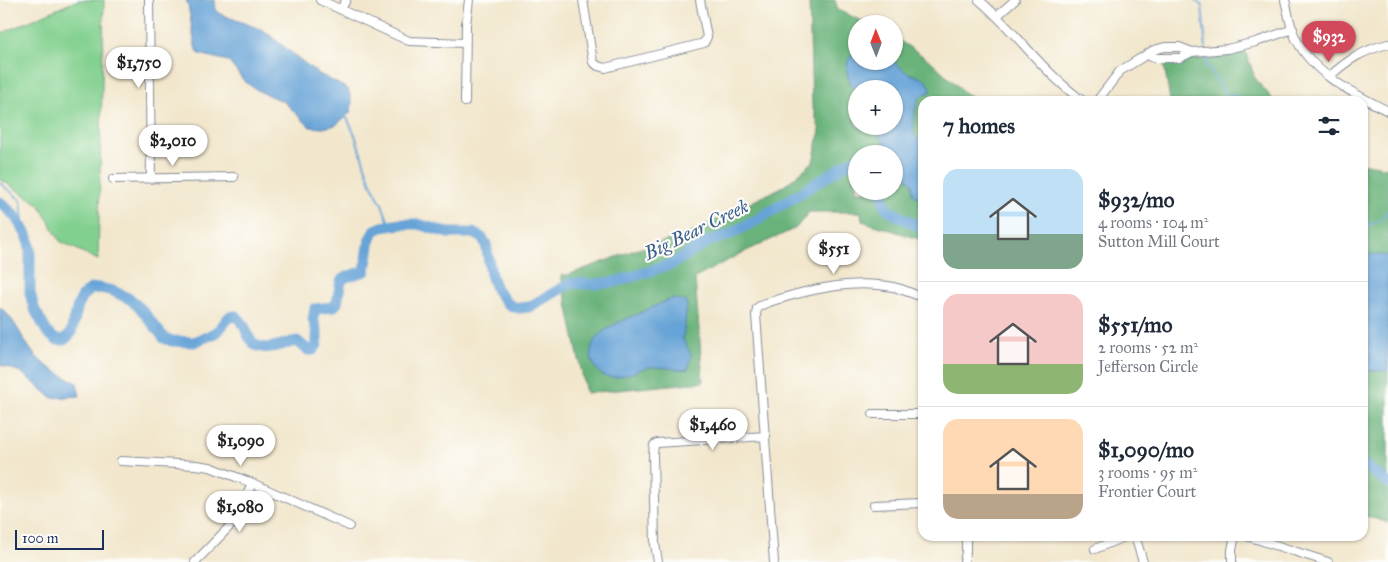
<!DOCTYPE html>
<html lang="en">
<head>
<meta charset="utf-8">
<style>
  :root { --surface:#fff; --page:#f2f2f3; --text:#1f2937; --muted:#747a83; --line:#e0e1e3; --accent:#d1495b }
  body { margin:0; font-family:"IM FELL Great Primer",serif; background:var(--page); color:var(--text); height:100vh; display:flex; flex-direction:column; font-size:19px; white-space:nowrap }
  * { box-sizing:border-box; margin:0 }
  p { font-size:16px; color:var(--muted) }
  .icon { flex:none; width:28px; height:28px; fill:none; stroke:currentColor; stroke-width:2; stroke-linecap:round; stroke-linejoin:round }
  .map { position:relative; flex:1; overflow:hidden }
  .drawer { position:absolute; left:918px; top:96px; width:450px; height:445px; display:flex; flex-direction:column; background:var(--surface); border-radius:15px; box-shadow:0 1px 4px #0004 }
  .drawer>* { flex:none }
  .needle { width:32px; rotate:359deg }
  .buttons { position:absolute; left:848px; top:15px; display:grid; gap:10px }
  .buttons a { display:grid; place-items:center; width:55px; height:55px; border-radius:50%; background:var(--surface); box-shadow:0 1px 4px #0004; font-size:25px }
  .scale { position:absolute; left:15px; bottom:12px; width:89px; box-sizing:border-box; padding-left:5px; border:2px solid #1b2f5e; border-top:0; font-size:14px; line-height:18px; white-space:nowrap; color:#1b2f5e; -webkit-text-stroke:4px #fdfcf7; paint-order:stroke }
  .price { position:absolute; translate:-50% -42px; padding:0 11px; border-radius:18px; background:#fff; color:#222; font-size:16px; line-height:32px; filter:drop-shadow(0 1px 2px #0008) }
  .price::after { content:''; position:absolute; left:50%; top:30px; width:15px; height:11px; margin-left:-8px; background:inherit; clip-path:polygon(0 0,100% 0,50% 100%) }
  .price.selected { background:var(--accent); color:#fff }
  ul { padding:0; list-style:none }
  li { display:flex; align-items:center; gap:15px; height:125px; padding:0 25px }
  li+li { border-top:1px solid var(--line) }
  li span { display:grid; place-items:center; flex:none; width:140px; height:100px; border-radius:15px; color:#555 }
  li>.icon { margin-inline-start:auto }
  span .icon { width:60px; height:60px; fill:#fffc; stroke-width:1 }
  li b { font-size:21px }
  h2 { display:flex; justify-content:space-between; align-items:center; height:60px; padding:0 25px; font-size:21px }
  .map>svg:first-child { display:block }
  .green { fill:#82d08f; stroke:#4e8076 }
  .forest { fill:#69b27a; stroke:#42706c; fill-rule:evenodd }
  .water { fill:#66a3d7; stroke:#40699a }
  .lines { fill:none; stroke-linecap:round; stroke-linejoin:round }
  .stream { stroke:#66a3d7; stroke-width:2 }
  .river { stroke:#66a3d7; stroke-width:11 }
  .minor-casing { stroke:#868b96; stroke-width:10 }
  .minor { stroke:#fff; stroke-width:8 }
  .labels { text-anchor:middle; stroke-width:4.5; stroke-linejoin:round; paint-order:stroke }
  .water-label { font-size:19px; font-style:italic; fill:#395d8e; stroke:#fdfcf7 }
</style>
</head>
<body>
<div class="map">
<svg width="1388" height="562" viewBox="0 0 1388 562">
  <rect width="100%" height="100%" fill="#fdfcf7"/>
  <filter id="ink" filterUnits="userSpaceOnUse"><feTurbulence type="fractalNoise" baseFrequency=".02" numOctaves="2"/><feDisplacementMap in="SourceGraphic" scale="10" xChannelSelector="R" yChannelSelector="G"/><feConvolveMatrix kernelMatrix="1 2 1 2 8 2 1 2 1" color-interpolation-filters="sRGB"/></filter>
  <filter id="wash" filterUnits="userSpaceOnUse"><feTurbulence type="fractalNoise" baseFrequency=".0096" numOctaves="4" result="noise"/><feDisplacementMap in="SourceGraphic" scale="20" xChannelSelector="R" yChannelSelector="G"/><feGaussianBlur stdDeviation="1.12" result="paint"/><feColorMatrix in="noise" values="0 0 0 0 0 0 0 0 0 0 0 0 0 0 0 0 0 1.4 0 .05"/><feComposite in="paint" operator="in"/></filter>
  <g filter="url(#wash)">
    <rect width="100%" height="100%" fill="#f2e7cd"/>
    <path class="green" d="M78 0H104L98 260 60 241 39 204 0 179V34Z"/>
    <path class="forest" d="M809 0H835L838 10 869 24H856V61H894V37L932 62 965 93 976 101H922V240L862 221 861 212H809L796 228 742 253 695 278 703 382 586 393 561 275H568L635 250 686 235 784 186 813 162 820 131 812 105ZM856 89H894V126H856ZM856 154H894V191H856Z
      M1246 52 1255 78 1274 101H1170L1164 63 1196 59H1213Z
      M1362 163 1388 168V523L1363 515Z"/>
    <path class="water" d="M186 0H215L216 9 220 14 263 30 317 73 348 89 352 102 351 112 336 125 323 128 310 127 284 102 259 91 245 82 228 61 199 54 195 46 188 5Z
      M856 52V61H893L906 72 926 80 930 86 931 91C928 93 922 95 920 97 914 103 913 127 914 135L922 143V200L913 194 912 183 906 177 893 153 870 126H894V89H856V92C847 81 841 59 856 52Z
      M1372 254 1388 256V371L1363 370V256Z
      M672 299 686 301 687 306 683 339 691 355 688 369C681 371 661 366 650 367 637 369 624 379 609 377 602 377 596 370 593 363 581 334 621 322 640 313 651 308 661 303 672 299Z
      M0 307C18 321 25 349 43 363 53 371 66 377 77 383L80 396 52 398 21 372 0 365Z"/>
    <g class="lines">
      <path class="stream" d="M1195 0 1202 6 1206 49
        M1206 54 1207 66 1226 94 1240 97 1243 101
        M344 117 347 118 355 135 371 184 382 204 390 226
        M0 183 21 200 24 232
        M1362 229 1375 222 1380 221 1388 210"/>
      <path class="river" d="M881 191 886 208 895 214 922 228
        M0 202 15 216 28 237 30 248V293L34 308 47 332 56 340H64L71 333 78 305 83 296 91 289 100 288 113 291 130 299 142 310 164 338 172 341 194 342 211 335 219 330 229 317 236 316C247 326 244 329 250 339 260 356 283 343 297 341L308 350H313L317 345V332L313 319 315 309 333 307 337 303 341 281 346 277 365 271 370 239 375 230 382 227 401 224H418L448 233H473L482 238 486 244 491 275 496 289 507 303 514 307 520 308 529 307 571 283 593 284 615 282 672 264 709 241 726 236 757 220 848 163 856 160
        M1362 463 1388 483"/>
    </g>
  </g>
  <g filter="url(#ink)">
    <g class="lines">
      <defs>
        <path id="minor" d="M149 0 151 179
          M320 0 409 41 465 43
          M583 0 593 62 598 66 605 68 704 43 707 37 700 0
          M979 0C1017 32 1042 72 1083 101
          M1285 0C1288 12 1290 26 1295 37 1313 75 1353 93 1388 111
          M341 9 346 0
          M997 16 1015 0
          M1147 55 1155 58H1180L1192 52
          M1329 77C1347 60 1364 50 1388 44
          M1097 101 1120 71 1154 50 1165 47H1179L1192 52 1227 49 1256 42 1293 29
          M465 102 466 24 469 0
          M113 179 234 177
          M873 414H922
          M121 461 196 465 210 467 252 483 349 526
          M874 505 922 503
          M1135 536 1143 562
          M1247 536 1328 562
          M1095 549 1126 536
          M195 562 234 522 240 512 252 483
          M658 562 655 544 653 454 654 445 657 443 766 436
          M774 562 756 315 757 308C765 302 777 300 786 297 820 287 858 280 893 287 903 289 913 294 922 297
          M964 562 966 552V536
          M1232 562V550L1235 536"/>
      </defs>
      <use href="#minor" class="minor-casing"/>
      <use href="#minor" class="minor"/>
    </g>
  </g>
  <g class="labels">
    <g class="water-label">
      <text transform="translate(696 229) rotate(-26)" y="7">Big Bear Creek</text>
    </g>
  </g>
</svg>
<div class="buttons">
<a><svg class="needle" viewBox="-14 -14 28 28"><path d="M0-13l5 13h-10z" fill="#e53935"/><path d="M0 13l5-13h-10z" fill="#747a83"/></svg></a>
<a>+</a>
<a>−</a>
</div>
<div class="scale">100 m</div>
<b class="price selected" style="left:1329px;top:63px">$932</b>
<b class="price" style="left:139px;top:89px">$1,750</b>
<b class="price" style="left:173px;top:167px">$2,010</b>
<b class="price" style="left:834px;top:275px">$551</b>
<b class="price" style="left:713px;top:451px">$1,460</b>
<b class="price" style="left:241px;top:467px">$1,090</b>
<b class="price" style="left:240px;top:533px">$1,080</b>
<section class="drawer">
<h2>7 homes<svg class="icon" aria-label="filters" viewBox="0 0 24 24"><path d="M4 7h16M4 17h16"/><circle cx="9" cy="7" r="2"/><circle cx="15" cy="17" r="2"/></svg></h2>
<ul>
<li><span style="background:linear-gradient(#bfe0f5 65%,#7fa58c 0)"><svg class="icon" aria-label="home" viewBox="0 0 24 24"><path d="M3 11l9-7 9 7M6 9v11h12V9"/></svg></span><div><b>$932/mo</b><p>4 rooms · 104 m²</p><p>Sutton Mill Court</p></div></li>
<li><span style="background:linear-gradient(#f6c9c9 70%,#8fb573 0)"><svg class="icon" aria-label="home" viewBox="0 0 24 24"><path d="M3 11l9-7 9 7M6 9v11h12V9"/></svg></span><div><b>$551/mo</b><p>2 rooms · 52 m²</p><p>Jefferson Circle</p></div></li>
<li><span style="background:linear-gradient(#ffd9b3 75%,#b9a48a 0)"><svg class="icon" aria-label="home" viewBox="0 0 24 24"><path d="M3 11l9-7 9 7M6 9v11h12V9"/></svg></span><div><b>$1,090/mo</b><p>3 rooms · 95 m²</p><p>Frontier Court</p></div></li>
</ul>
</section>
</div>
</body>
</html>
